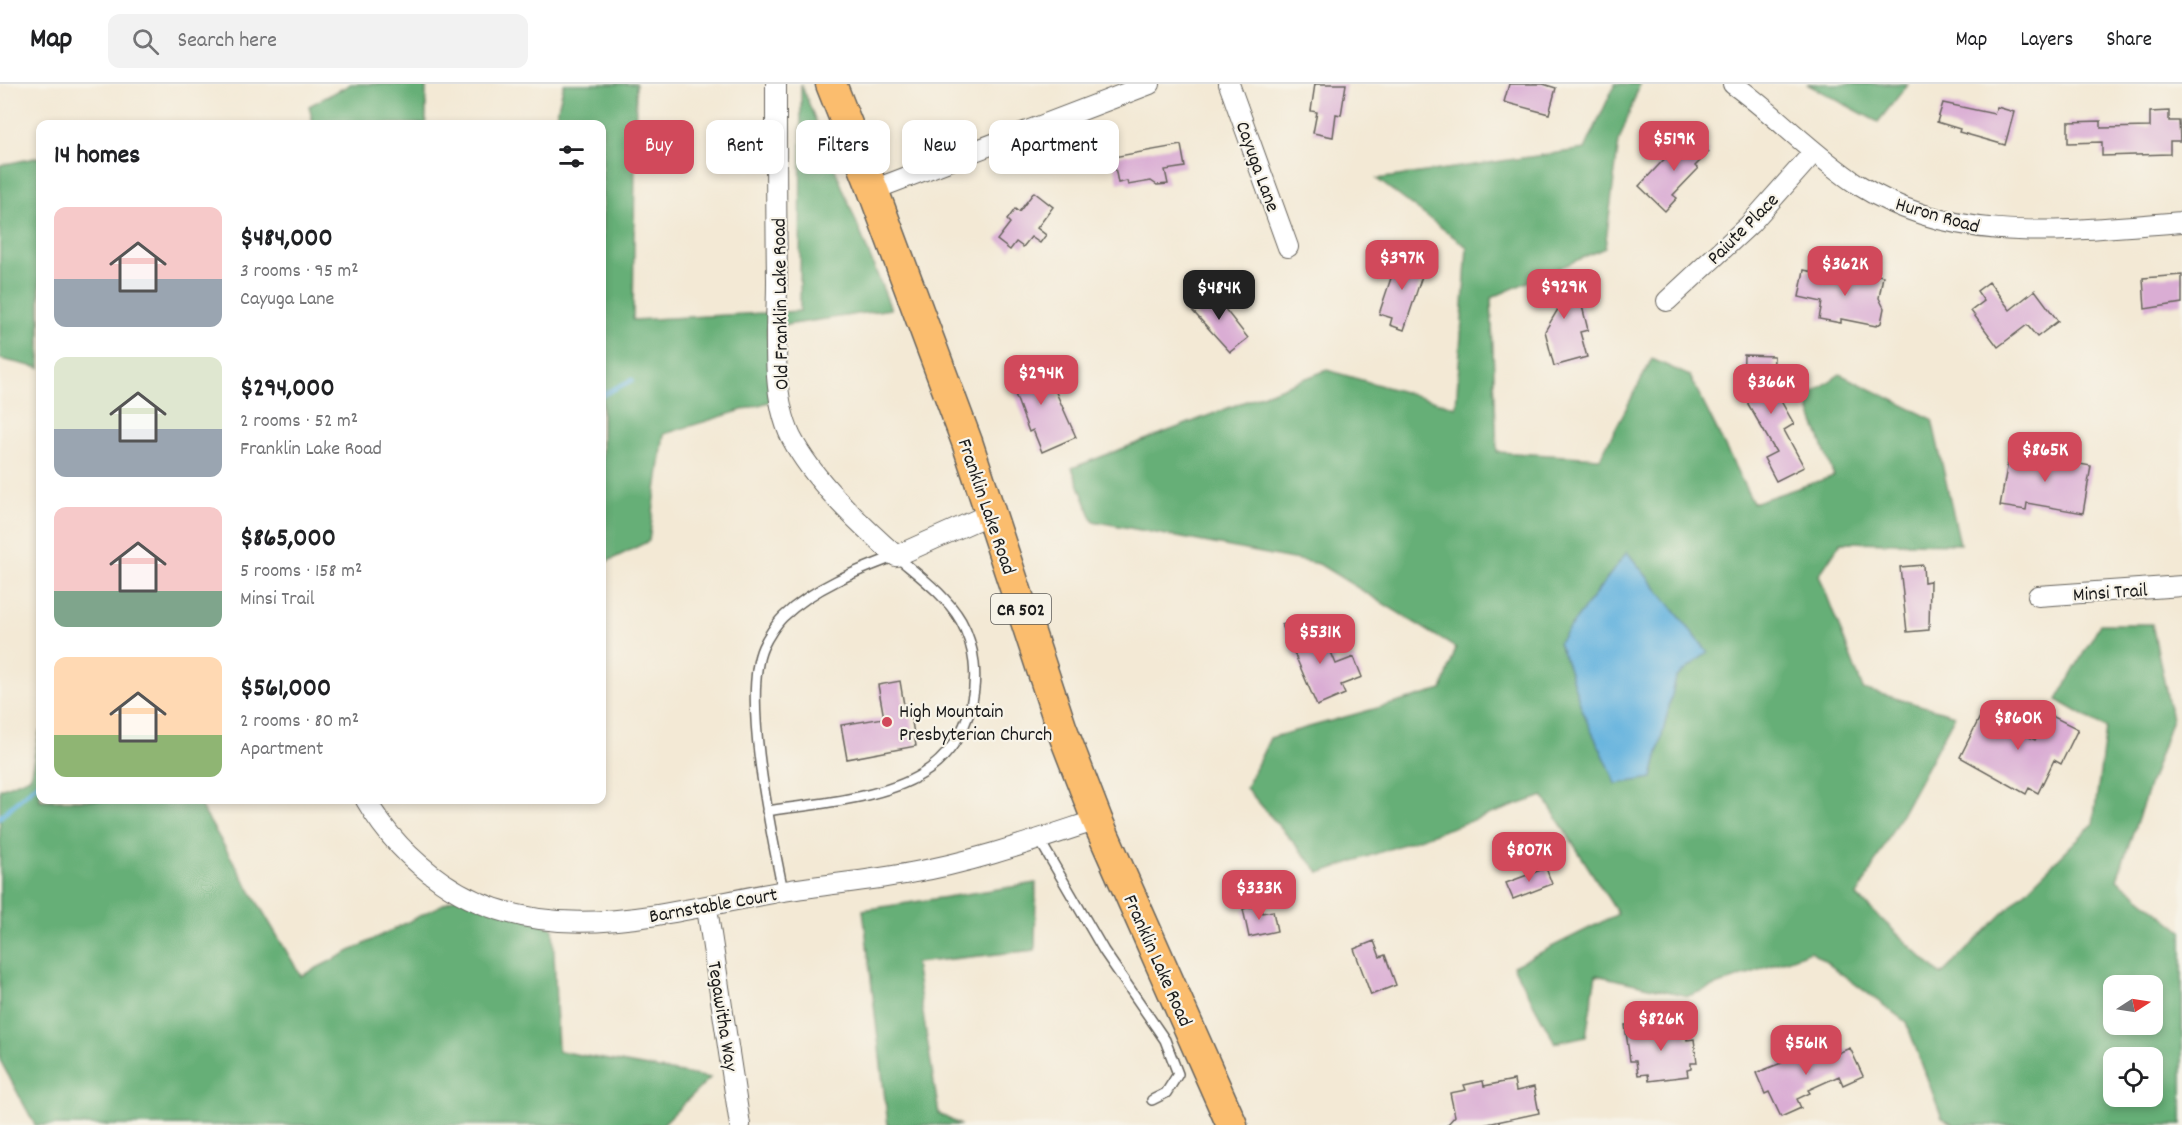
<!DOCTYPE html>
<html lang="en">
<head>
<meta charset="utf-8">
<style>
  :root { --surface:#fff; --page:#f2f2f2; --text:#202124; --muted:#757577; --line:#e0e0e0; --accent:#d1495b }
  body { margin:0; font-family:Dekko,sans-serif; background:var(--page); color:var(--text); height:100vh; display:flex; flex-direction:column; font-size:22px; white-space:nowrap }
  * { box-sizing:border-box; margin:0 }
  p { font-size:20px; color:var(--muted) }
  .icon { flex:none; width:33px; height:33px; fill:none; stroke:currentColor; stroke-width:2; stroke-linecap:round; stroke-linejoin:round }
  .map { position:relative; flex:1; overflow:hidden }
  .side { position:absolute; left:36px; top:36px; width:570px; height:684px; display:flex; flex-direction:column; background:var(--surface); border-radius:12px; box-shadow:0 3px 9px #0003 }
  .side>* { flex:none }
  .hud { position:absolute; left:624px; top:36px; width:570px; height:54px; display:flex; gap:12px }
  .needle { width:39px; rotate:78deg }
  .tools { position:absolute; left:2103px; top:891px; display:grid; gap:12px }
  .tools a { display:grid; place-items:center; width:60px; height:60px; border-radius:12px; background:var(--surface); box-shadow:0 3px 9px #0003; font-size:30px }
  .price { position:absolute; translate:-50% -51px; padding:0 14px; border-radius:12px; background:var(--accent); color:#fff; font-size:20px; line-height:39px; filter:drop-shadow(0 2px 3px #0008) }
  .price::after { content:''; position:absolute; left:50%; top:36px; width:18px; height:14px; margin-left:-9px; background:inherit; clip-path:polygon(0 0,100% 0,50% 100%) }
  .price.current { background:#222; color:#fff }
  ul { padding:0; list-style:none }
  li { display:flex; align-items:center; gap:18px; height:150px; padding:0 18px }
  li span { display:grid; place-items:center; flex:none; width:168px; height:120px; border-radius:12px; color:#555 }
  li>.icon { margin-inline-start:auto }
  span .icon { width:72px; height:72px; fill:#fffc; stroke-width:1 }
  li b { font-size:26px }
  h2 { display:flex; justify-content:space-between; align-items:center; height:72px; padding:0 18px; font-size:26px }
  .tag { padding:0 21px; border-radius:12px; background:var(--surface); box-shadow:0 3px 9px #0003; font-size:21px; line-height:54px }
  .tag.current { background:var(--accent); color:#fff }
  header { display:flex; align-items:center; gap:36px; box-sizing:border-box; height:84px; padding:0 30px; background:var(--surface); border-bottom:2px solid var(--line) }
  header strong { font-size:28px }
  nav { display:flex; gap:33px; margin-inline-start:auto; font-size:21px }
  .search { width:420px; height:54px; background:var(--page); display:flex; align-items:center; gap:15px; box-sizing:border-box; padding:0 21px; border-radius:12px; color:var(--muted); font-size:22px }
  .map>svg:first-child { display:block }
  .forest { fill:#66af77; stroke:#41664a; stroke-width:1.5; fill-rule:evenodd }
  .water { fill:#64b2de; stroke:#40677d; stroke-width:1.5 }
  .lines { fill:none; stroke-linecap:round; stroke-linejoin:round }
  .stream { stroke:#64b2de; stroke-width:5 }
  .building { fill:#daadd4 }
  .service-casing { stroke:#67645d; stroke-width:12 }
  .minor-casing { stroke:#67645d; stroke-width:22 }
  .primary-casing { stroke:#67645d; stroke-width:33 }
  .service { stroke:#fff; stroke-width:9 }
  .minor { stroke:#fff; stroke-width:20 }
  .primary { stroke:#fbbd6e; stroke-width:30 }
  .poi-dot { fill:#d1495b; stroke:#f7f3e8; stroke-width:2 }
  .labels { text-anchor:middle; stroke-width:4.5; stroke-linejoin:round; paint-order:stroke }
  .shield { fill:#f7f3e8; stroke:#5e5c59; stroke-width:1.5 }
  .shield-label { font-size:18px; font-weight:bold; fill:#1c1c1c }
  .street-label { font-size:20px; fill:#1c1c1c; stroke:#f7f3e8 }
  .poi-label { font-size:20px; fill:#1c1c1c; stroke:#f7f3e8; text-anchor:start }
</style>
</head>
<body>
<header>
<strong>Map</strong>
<div class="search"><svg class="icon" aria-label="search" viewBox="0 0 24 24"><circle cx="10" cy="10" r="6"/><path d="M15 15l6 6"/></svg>Search here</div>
<nav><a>Map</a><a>Layers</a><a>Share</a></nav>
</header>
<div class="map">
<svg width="2182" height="1041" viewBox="0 0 2182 1041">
  <rect width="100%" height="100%" fill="#f7f3e8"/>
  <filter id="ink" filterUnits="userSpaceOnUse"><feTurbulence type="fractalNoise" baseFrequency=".0167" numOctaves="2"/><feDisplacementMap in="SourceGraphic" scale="12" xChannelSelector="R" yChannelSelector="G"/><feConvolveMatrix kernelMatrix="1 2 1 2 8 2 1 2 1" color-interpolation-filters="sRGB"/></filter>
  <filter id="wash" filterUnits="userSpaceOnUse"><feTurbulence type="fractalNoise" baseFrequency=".008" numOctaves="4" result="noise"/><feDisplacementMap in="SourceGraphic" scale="24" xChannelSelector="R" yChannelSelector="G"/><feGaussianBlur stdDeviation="1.35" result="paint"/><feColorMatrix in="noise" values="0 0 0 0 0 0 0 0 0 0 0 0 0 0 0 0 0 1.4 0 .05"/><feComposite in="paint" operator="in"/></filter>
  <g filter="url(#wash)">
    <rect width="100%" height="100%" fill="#f3e9d5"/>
    <path class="forest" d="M351 0H426V40H313L309 22Z
      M564 0H636L633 236 800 227 801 0 891 225 767 244 772 317 664 350 649 457 602 480V40H554Z
      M1615 0H1640L1619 57 1605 164 1491 214 1497 368 1600 374 1652 275 1690 292 1753 419 1834 392 1805 314 1840 290 1932 335 1960 460 1841 458 1819 491 1863 605 1955 631 1857 812 1941 891 2093 740 2106 644 2057 616 2100 540H2152L2172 635 2117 795 2182 847V1041H1956L1942 1034 1906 938 1811 867 1688 912 1596 891 1586 952 1555 959 1513 882 1618 830 1543 712 1320 789 1246 704 1270 654 1442 606 1456 564 1319 480 1093 437 1072 384 1327 286 1456 323 1467 163 1377 95 1585 65ZM2114 902H2152V940H2114ZM2114 974H2152V1012H2114Z
      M1807 0H1908L1878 38Z
      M40 73V284L0 275V81Z
      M40 646V716H197L301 892 463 810 553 844 558 967 710 994 662 1041H35L0 976V705L30 693Z
      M1036 799 1035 866 915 879 939 1030 961 1041H888L863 826Z"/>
    <path class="water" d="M1627 468 1708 568 1676 594 1652 694 1616 700C1607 676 1594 654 1584 631 1575 607 1570 583 1558 559Z"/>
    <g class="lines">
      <path class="stream" d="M602 311 632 296
        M0 733 40 697"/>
    </g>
    <g id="blocks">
      <path class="building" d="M1315 0H1346L1341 31 1336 30 1333 53 1313 49 1317 28 1311 27Z
        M1509 0H1543L1556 4 1549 30 1504 18Z
        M1943 19 1994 30 1997 23 2014 28 2005 61 1959 48 1960 45 1937 38Z
        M2169 27V37H2179L2180 57H2170V70L2102 72V58L2068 59V38L2101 37V44L2150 43V28Z
        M1689 49 1709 68 1695 82 1698 85 1673 111 1677 114 1665 127 1639 102Z
        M1181 61 1185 83 1165 86 1168 100 1157 101 1151 97 1128 101 1127 97 1118 99 1113 73Z
        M1034 108 1053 123 1037 144 1046 151 1040 159 1031 153 1023 163 1016 158 1010 166 997 156 1010 139 1007 136 1015 125 1019 128Z
        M1416 171 1422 192 1404 246 1390 241 1392 234 1379 230 1397 176Z
        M1804 186 1856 197 1858 187 1883 192 1879 214 1884 224 1881 239 1876 242 1841 235V239L1819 235 1822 218 1799 213Z
        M1570 191 1575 211 1579 210 1588 246 1580 248 1587 273 1554 282 1545 247 1564 215 1540 221 1534 199Z
        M2182 191V219L2145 225 2143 194Z
        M1989 198 2010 226 2035 206 2058 237 2037 253 2027 241 1998 263 1971 227 1984 217 1977 207Z
        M1210 206 1248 254 1230 268 1189 223Z
        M1744 271 1774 272 1773 303 1794 340 1784 346 1804 383 1776 397 1764 374 1776 368 1748 320 1749 297H1743Z
        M1042 277 1076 353 1042 368 1033 346 1029 348 1008 291Z
        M2010 367 2091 382 2083 429 2027 419 2026 426 2000 422Z
        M1923 481 1924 498 1930 497 1929 546 1907 548 1900 483Z
        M1298 535 1305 552 1315 548 1323 566 1329 563 1336 580 1354 573 1362 593 1341 601 1345 610 1317 622 1282 541Z
        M900 597 906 633 911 632 916 662 847 675 841 641 884 634 878 601Z
        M1982 629 2035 656 2048 630 2078 645 2061 680 2054 676 2038 709 2029 704 2026 710 1960 673Z
        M1546 784 1552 800 1513 815 1506 799Z
        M1260 821 1262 829 1273 827 1277 847 1249 853 1243 825Z
        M1374 857 1380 873 1385 871 1396 901 1371 911 1354 865Z
        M1645 939V948L1685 943 1687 956 1694 955 1697 979H1691V985L1687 986 1688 992 1649 997 1648 990 1638 991 1636 977H1630L1625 941Z
        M1827 961 1831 972 1850 964 1863 992 1843 1001 1839 992 1808 1006 1810 1009 1797 1015 1801 1024 1781 1033 1769 1008 1765 1010 1756 989Z
        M1514 996 1516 1007 1534 1003 1539 1029 1483 1041H1447L1455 1032 1450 1009 1466 1006 1464 1001 1483 997 1484 1002Z"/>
    </g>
  </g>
  <g filter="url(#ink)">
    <use href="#blocks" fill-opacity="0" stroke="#67645d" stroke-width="1.5"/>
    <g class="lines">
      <defs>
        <path id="service" d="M767 727C813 720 882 715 922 690 973 659 989 588 961 537 946 511 918 491 896 472 858 486 813 504 783 533 776 540 767 554 763 563 741 612 772 752 783 807
          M1039 755 1104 867 1165 956 1178 990 1166 1009 1152 1016"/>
        <path id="minor" d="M776 0C776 65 776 130 777 196 777 243 770 309 791 353 813 396 860 440 896 472L992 429
          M1229 0 1288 163
          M1733 0C1776 31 1813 71 1857 100 1958 164 2070 146 2182 138
          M873 106 1150 0
          M1667 217 1750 140 1814 68
          M2038 512 2182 502
          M366 716C385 749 410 776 442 798 546 870 671 826 784 807 826 800 869 797 910 789 974 778 1036 756 1097 736
          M707 824 740 1041"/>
        <path id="primary" d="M831 0 873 106 967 358 1061 643 1097 736 1232 1041"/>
      </defs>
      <use href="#service" class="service-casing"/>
      <use href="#minor" class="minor-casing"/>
      <use href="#primary" class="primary-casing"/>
      <use href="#service" class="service"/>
      <use href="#minor" class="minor"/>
      <use href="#primary" class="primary"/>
    </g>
  </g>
  <circle class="poi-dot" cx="887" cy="638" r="6"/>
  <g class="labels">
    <rect class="shield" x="991" y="510" width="60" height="30" rx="4.5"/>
    <g class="shield-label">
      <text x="1021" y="531">CR 502</text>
    </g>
    <g class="street-label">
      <text transform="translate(1259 82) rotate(70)" y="7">Cayuga Lane</text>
      <text transform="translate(1938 130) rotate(16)" y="7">Huron Road</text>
      <text transform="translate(1742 144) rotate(-45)" y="7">Paiute Place</text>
      <text transform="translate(779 220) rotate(-91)" y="7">Old Franklin Lake Road</text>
      <text transform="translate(988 422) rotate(71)" y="7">Franklin Lake Road</text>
      <text transform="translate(2110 507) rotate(-4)" y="7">Minsi Trail</text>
      <text transform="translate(713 820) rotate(-10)" y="7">Barnstable Court</text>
      <text transform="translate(1159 876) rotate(66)" y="7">Franklin Lake Road</text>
      <text transform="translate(724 932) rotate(81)" y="7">Tegawitha Way</text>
    </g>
    <g class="poi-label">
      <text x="899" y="633">High Mountain<tspan x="899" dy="23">Presbyterian Church</tspan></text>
    </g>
  </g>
</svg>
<div class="tools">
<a><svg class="needle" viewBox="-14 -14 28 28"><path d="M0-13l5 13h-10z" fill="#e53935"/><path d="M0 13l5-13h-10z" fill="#757577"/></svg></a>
<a><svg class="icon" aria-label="locate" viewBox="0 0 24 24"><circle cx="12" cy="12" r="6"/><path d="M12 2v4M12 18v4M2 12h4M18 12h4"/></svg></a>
</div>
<b class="price" style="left:1674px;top:88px">$519K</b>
<b class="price" style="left:1402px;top:207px">$397K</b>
<b class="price" style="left:1845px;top:213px">$362K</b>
<b class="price" style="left:1564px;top:236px">$929K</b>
<b class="price current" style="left:1219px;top:237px">$484K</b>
<b class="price" style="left:1041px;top:322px">$294K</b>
<b class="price" style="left:1771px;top:331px">$366K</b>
<b class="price" style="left:2045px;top:399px">$865K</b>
<b class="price" style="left:1320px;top:581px">$531K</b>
<b class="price" style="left:2018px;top:667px">$860K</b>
<b class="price" style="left:1529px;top:799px">$807K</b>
<b class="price" style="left:1259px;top:837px">$333K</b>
<b class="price" style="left:1661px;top:968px">$826K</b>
<b class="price" style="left:1806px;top:992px">$561K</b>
<div class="hud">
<a class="tag current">Buy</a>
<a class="tag">Rent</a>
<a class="tag">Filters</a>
<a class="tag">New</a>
<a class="tag">Apartment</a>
</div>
<section class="side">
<h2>14 homes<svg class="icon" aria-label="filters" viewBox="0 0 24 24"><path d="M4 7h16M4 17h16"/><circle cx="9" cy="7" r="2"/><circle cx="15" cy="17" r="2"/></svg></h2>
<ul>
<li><span style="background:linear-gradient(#f6c9c9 60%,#9aa5b1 0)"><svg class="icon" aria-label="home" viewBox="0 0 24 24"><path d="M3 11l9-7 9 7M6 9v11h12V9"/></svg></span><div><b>$484,000</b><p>3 rooms · 95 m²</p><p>Cayuga Lane</p></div></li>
<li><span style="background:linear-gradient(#dfe7d0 60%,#9aa5b1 0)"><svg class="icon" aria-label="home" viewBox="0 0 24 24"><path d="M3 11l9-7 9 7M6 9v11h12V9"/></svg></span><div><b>$294,000</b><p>2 rooms · 52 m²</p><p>Franklin Lake Road</p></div></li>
<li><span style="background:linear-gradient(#f6c9c9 70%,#7fa58c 0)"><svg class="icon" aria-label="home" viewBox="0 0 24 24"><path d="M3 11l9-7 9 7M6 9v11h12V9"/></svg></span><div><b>$865,000</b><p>5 rooms · 158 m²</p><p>Minsi Trail</p></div></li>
<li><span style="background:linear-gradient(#ffd9b3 65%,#8fb573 0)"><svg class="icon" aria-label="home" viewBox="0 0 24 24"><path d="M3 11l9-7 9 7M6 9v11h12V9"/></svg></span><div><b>$561,000</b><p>2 rooms · 80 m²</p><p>Apartment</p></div></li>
</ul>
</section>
</div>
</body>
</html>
